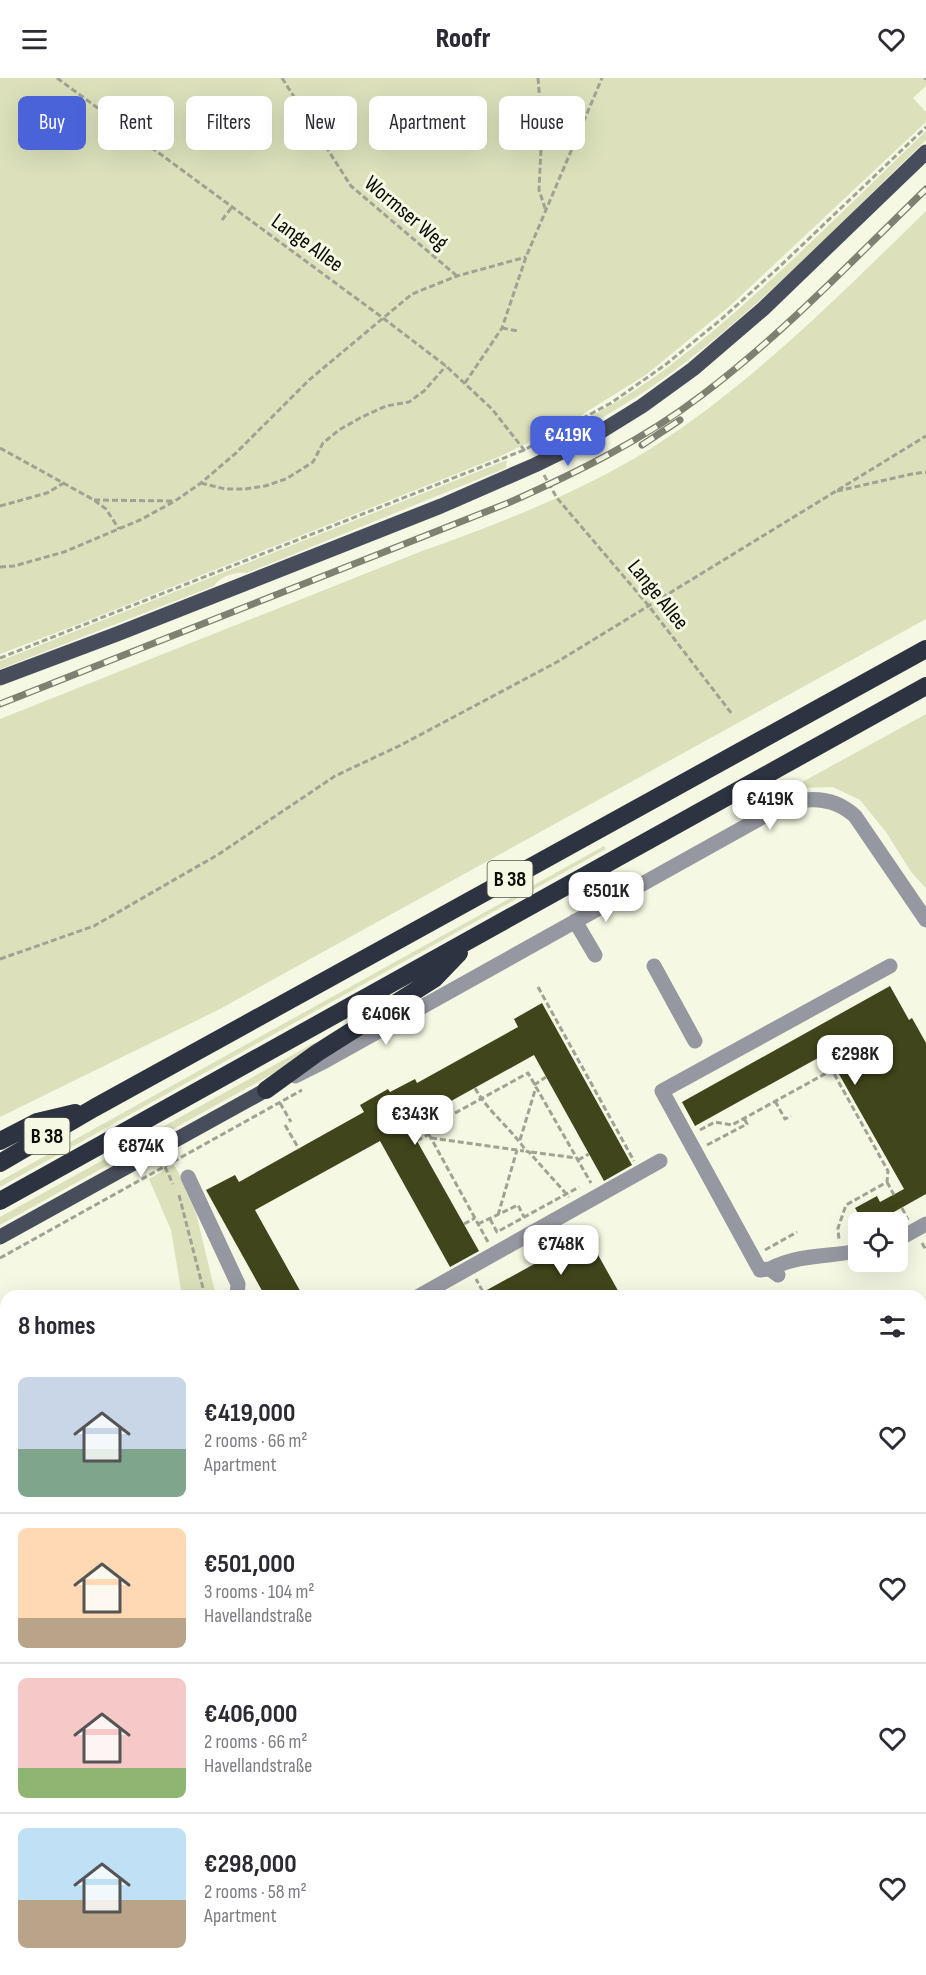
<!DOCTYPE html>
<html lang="en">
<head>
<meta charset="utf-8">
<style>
  :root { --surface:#fff; --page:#f2f2f3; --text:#2b2b33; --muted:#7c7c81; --line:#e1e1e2; --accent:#4a63d8 }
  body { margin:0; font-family:"Sofia Sans Condensed",sans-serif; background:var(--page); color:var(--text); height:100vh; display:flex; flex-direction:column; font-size:22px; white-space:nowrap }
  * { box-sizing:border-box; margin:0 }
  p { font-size:20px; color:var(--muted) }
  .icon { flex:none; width:33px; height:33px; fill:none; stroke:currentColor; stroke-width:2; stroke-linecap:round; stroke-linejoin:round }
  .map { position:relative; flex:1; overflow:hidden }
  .panel { position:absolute; left:0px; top:1212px; width:927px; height:686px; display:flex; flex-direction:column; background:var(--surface); border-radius:18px 18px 0 0; box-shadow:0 6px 24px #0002 }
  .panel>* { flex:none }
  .top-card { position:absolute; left:18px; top:18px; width:600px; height:54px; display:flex; gap:12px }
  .buttons { position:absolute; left:848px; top:1134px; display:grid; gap:12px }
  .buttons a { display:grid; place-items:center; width:60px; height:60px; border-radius:9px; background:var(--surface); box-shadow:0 6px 24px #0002; font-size:30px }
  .price { position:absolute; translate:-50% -51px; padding:0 14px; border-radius:12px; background:#fff; color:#222; font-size:20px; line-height:39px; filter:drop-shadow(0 2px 3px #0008) }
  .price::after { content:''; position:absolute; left:50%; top:36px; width:18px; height:14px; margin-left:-9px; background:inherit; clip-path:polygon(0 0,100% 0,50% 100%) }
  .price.on { background:var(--accent); color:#fff }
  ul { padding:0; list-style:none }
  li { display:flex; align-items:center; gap:18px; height:150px; padding:0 18px }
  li+li { border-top:2px solid var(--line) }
  li span { display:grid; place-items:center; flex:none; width:168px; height:120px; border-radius:9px; color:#555 }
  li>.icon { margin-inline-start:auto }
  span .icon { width:72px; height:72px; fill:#fffc; stroke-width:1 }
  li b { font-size:26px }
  h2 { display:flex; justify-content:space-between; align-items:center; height:72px; padding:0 18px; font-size:26px }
  .pill { padding:0 21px; border-radius:9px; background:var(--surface); box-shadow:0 6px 24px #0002; font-size:21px; line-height:54px }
  .pill.on { background:var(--accent); color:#fff }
  header { display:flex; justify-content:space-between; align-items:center; height:78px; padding:0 18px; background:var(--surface); font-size:27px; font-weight:800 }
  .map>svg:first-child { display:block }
  .green { fill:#dce1bc }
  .building { fill:#41451b }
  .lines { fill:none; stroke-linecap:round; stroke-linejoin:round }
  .path { stroke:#a0a393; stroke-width:3; stroke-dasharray:6 3; stroke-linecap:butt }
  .minor { stroke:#9598a0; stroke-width:15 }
  .major { stroke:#484d5b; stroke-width:15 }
  .highway { stroke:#2e3342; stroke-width:18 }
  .rail-casing { stroke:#7e8072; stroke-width:7 }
  .rail { stroke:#f5f8e3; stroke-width:4.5; stroke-dasharray:14; stroke-linecap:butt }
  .labels { text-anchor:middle; stroke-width:6; stroke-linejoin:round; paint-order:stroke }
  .shield { fill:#f5f8e3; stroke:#515348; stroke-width:1.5 }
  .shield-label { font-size:21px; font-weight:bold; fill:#0b0c06 }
  .street-label { font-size:22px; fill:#0b0c06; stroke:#f5f8e3 }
</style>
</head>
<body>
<header><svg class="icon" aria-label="menu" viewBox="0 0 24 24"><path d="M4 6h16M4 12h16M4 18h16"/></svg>Roofr<svg class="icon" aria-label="heart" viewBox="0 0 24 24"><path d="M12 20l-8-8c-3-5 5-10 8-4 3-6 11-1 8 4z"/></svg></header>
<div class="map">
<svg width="926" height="1897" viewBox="0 0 926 1897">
  <rect width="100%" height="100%" fill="#f5f8e3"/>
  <path class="green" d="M0 0H926V8L913 20 926 34V44L731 227 647 296 572 343 501 378 79 546 0 576Z
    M926 53V62C844 141 764 227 671 295 630 326 584 350 539 375L532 371C579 345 626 321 668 289 761 218 842 133 926 53Z
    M926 133V541L218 932 0 1039V641L422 473C500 445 579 415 650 371 753 305 839 218 926 133Z
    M507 382 506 390 247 495C234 494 221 498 214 508L0 591V583Z
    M926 636V810L911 794 886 754 860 722 833 709 804 710 775 719Z
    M604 768 606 771 0 1109V1103Z
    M314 965 316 966 283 990 0 1147V1139Z
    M174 1087 192 1118 216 1218H182L171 1152 149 1101Z
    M0 1458 6 1464V1609L0 1610Z
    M921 1820 926 1825V1897H827L825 1892H921Z"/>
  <path class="building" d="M890 908 909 942 912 940 926 965V1116L876 1144H863L855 1130 877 1118 880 1124 904 1111 827 975 695 1048 682 1024Z
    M542 925 632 1087 604 1103 534 977 408 1047 479 1173 450 1189 380 1063 255 1132 303 1218H265L206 1112 235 1097 239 1104 364 1034 360 1027 388 1011 390 1014 415 1001 417 1005 518 949 514 941Z
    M587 1157 621 1218H476L558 1173Z"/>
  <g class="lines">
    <path class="path" d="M57 0 383 240 446 288 492 331 525 373
      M282 0 351 108 457 198
      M538 0 542 50 539 112 546 133
      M924 0 926 1
      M222 142 232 129
      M502 250 518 253
      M465 305 502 250 526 179 602 0
      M0 370 94 422 106 431 119 451
      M544 397 557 420 648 527 732 636
      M201 405 225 411H245L265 408 286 401 313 384 323 365 339 352 360 340 386 328 409 324 424 313 446 288
      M837 413 912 396 926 394
      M94 422 174 423
      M0 428 47 415 64 405
      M0 489 14 488 64 474 140 442 175 423 201 405 236 375 309 302 412 216 457 198 526 179
      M0 580 524 372 611 325 665 287 718 244 776 192 926 49
      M0 881 94 848 219 776 335 698 401 667 557 584 926 358
      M538 909 634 1083
      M534 1007 546 999
      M475 1010C488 1034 511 1050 526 1073L529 1074 569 1119
      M775 1023 785 1041 791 1038
      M280 1025 291 1044
      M285 1047 299 1071
      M700 1052 715 1044 732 1047 832 992 888 1093 887 1104 846 1127 838 1150 839 1162
      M431 1060 524 1073
      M520 1062 536 1009
      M417 1063 429 1056
      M707 1067 747 1046 744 1040
      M531 1074 576 1080
      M578 1082 589 1076
      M165 1089 173 1106
      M887 1104 894 1117
      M179 1117 205 1218
      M902 1130 908 1142
      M498 1137 517 1072
      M490 1141 497 1154 579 1109
      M464 1146 475 1140
      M478 1146 518 1127 524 1139
      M488 1164 426 1051 528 995 591 1105
      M922 1165 926 1172
      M765 1172 797 1154
      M0 1180 302 1012
      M476 1218 483 1214 476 1201
      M0 1642 6 1641
      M921 1826 926 1831
      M921 1860 926 1865
      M921 1871 926 1877
      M921 1886H926
      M921 1891 926 1892
      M328 1892 331 1897
      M367 1897 377 1892
      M890 1897 901 1892"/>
    <path class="minor" d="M575 843 595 877
      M654 888 695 963
      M295 998 325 983 784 727C810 718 834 719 855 738L926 842
      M188 1099 238 1206 237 1218
      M897 1162 926 1146
      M770 1191C799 1176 827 1179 858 1173
      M778 1197 770 1191 760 1192 662 1013 890 888
      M419 1218 660 1083
      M921 1288 926 1285
      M0 1453 6 1459
      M921 1634 926 1631
      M0 1799 6 1804
      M65 1892 68 1897
      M394 1897 404 1892
      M736 1897 747 1892"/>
    <path class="major" d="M0 600 117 556 441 428 535 387 592 359 642 328 693 291 763 231 926 74
      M0 1159 266 1012"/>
    <path class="highway" d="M266 1012 317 975 434 901 459 875
      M0 1063 37 1044 75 1035
      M0 1085 94 1030 926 571
      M0 1123 926 608"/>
    <defs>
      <path id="rail" d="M642 367 680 342
        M0 626 508 425C576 395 643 362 702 317 783 256 854 181 926 111"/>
    </defs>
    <use href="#rail" class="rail-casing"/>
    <use href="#rail" class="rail"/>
  </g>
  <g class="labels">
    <g class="shield">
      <rect x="487.5" y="783" width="45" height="36" rx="4.5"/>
      <rect x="24.5" y="1040" width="45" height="36" rx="4.5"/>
    </g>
    <g class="shield-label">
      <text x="510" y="808">B 38</text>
      <text x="47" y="1065">B 38</text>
    </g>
    <g class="street-label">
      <text transform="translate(407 134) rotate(40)" y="8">Wormser Weg</text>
      <text transform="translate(308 164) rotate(36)" y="8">Lange Allee</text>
      <text transform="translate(659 516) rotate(51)" y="8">Lange Allee</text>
    </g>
  </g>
</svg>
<div class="buttons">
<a><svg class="icon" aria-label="locate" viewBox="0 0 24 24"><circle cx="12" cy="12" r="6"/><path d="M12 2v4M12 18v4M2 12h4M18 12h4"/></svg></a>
</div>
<b class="price on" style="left:568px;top:389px">€419K</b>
<b class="price" style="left:770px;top:753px">€419K</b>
<b class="price" style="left:606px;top:845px">€501K</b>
<b class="price" style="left:386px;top:968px">€406K</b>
<b class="price" style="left:855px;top:1008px">€298K</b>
<b class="price" style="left:415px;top:1068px">€343K</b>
<b class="price" style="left:141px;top:1100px">€874K</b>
<b class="price" style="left:561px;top:1198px">€748K</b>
<div class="top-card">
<a class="pill on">Buy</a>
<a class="pill">Rent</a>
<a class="pill">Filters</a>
<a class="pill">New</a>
<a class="pill">Apartment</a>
<a class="pill">House</a>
</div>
<section class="panel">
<h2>8 homes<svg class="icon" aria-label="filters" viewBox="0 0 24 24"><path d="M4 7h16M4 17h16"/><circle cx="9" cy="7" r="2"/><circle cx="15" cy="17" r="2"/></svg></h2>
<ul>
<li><span style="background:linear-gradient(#c9d6e8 60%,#7fa58c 0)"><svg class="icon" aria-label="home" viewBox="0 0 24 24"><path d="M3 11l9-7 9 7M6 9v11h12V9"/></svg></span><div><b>€419,000</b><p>2 rooms · 66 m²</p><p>Apartment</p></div><svg class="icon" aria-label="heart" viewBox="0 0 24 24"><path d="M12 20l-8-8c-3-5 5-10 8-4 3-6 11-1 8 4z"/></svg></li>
<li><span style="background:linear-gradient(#ffd9b3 75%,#b9a48a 0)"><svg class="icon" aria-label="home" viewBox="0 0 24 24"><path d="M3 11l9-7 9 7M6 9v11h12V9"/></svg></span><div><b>€501,000</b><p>3 rooms · 104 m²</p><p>Havellandstraße</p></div><svg class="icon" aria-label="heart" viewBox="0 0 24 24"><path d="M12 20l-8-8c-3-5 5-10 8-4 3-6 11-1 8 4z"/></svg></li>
<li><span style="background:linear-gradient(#f6c9c9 75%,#8fb573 0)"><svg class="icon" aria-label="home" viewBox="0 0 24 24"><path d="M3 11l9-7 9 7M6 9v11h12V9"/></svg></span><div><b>€406,000</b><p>2 rooms · 66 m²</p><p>Havellandstraße</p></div><svg class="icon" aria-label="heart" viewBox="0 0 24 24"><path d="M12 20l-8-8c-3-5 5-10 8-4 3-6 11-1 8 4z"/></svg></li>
<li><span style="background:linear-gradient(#bfe0f5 60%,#b9a48a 0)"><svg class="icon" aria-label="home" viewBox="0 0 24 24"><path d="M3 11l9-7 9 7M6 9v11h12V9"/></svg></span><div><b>€298,000</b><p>2 rooms · 58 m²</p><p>Apartment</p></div><svg class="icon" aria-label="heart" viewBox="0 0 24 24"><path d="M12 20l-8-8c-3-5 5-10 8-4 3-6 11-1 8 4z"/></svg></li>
</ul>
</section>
</div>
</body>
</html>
